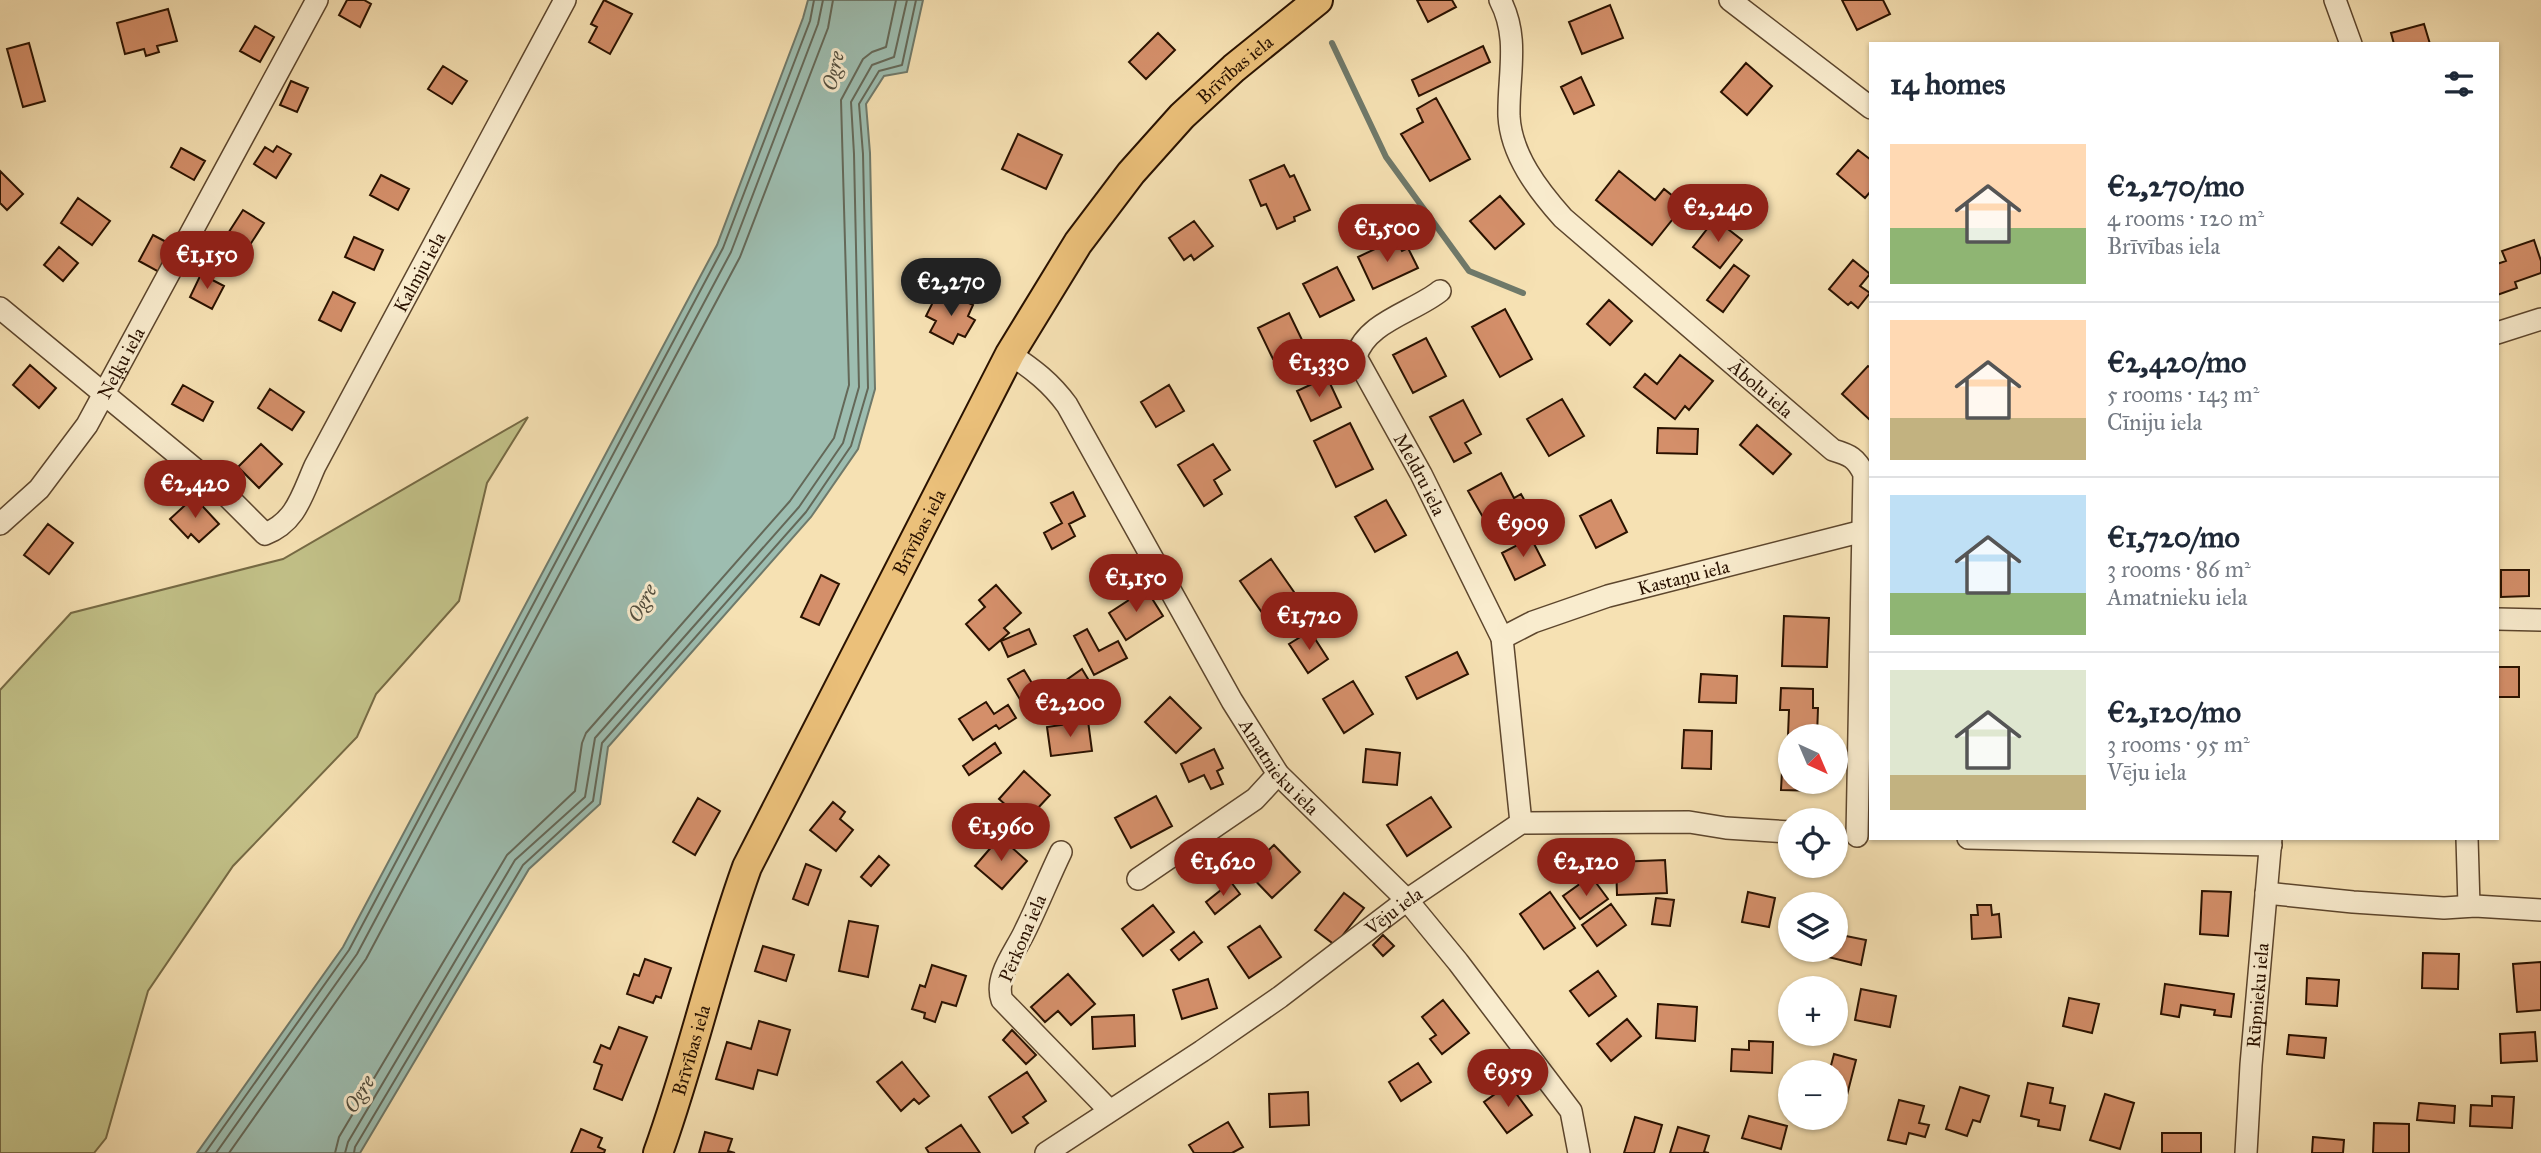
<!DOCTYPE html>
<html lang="en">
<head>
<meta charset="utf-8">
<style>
  :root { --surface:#fff; --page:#f2f2f3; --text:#1f2937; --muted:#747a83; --line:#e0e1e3; --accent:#8f2418 }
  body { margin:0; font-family:"IM FELL Great Primer",serif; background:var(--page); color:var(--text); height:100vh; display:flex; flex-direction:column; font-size:26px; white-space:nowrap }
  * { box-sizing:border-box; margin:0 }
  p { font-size:23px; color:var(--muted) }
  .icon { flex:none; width:38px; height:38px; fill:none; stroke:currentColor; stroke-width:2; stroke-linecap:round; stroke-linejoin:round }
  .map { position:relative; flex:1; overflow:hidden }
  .side { position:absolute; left:1869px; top:42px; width:630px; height:798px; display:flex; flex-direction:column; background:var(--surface); border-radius:0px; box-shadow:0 2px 5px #0004 }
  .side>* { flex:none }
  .needle { width:46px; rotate:136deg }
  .controls { position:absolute; left:1778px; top:724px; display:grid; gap:14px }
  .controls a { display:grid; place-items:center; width:70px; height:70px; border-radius:50%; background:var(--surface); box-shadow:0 2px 5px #0004; font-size:35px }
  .price { position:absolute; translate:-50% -60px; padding:0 16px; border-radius:24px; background:var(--accent); color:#fff; font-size:23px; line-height:46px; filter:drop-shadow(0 2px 4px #0008) }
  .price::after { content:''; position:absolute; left:50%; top:42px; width:21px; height:16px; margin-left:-10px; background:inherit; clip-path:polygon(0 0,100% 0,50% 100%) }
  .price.current { background:#222; color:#fff }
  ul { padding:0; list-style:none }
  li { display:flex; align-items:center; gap:21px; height:175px; padding:0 21px }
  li+li { border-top:2px solid var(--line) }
  li span { display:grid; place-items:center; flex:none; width:196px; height:140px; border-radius:0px; color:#555 }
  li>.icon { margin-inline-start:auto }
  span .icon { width:84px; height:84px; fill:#fffc; stroke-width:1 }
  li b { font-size:30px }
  h2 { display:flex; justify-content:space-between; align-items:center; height:84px; padding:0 21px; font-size:30px }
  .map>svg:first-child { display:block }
  .green { fill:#c2c188; stroke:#766a44; stroke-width:2 }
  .water { fill:#9dbdb0; stroke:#6f796a; stroke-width:2 }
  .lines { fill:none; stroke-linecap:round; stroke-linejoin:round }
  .shore { stroke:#646858; stroke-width:2 }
  .stream { stroke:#6f796a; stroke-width:6 }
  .building { fill:#d48f6a; stroke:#2a1200; stroke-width:2 }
  .minor-casing { stroke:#5d462d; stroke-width:24 }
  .major-casing { stroke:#2a1200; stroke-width:32 }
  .minor { stroke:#f9ecce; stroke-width:21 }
  .major { stroke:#ebc07a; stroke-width:28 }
  .labels { text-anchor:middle; stroke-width:6; stroke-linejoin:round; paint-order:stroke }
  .street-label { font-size:19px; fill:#2a1200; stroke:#f9ecce }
  .water-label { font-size:21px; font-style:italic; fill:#524e3e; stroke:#f9ecce }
</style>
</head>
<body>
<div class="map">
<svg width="2541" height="1153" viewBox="0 0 2541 1153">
  <rect width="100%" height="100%" fill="#f6e1b3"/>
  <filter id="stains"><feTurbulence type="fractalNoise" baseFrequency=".00286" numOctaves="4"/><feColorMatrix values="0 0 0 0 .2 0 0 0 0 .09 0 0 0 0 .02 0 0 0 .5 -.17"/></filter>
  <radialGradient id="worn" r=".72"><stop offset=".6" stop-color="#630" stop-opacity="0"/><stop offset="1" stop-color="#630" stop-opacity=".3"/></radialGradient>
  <path class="green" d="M528 417 487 483 459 601 376 694 357 737 233 866 148 991 106 1138 94 1153H0V690L71 613 283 559Z"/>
  <path class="water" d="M808 0H923L907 72 884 76 866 104 870 153 875 389 858 449 811 517 608 747 600 804 529 869 360 1153H197L343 947 717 245 803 18Z"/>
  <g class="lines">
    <path class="shore" d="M205 1153 349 950 723 248 810 21 814 0
      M216 1153 357 954 731 252 818 24 823 0
      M229 1153 366 959 740 257 828 28 833 0
      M335 1153 339 1137 507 855 575 791 582 743 586 733 790 501 834 438 849 385 841 100 863 59 872 52 886 47 896 0
      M345 1153 348 1142 515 860 585 797 595 738 799 507 843 443 859 387 854 154 851 102 872 65 894 57 907 0
      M354 1153 355 1147 523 865 593 801 602 743 806 512 851 446 868 388 863 154 859 104 879 71 902 65 916 0"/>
    <path class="stream" d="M1332 43 1386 157 1469 271 1523 293"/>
  </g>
  <path class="building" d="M347 0H364L371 4 360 27 339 15Z
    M604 0 632 14 610 54 589 42 597 27 591 24Z
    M1417 0H1452L1456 7 1428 22Z
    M1842 0H1883L1890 14 1857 30Z
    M1610 5 1623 38 1582 54 1569 22Z
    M168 9 177 41 157 46 159 52 146 56 144 49 125 54 117 23Z
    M2424 24 2430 44H2394L2391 33Z
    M255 26 274 37 260 62 240 51Z
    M1158 33 1175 50 1146 79 1129 62Z
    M29 43 45 101 23 107 7 49Z
    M1483 46 1490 62 1419 96 1412 80Z
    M1746 63 1772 86 1747 115 1721 92Z
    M443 66 467 81 452 104 428 89Z
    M1581 77 1594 105 1574 114 1561 87Z
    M291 81 308 88 297 112 280 105Z
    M1436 98 1470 159 1430 181 1401 134 1423 122 1417 109Z
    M1018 134 1062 155 1046 189 1002 169Z
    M277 146 291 154 276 178 254 164 265 147 273 152Z
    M181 148 205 161 194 180 171 167Z
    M1858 150 1871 160V191L1865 198 1837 174Z
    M1284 165 1290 177 1294 175 1310 210 1294 217 1295 221 1277 229 1266 204 1261 206 1250 180Z
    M0 171 23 194 7 210 0 203Z
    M1619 171 1655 200 1664 189 1684 205 1652 245 1596 200Z
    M381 175 409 189 398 210 370 195Z
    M1500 196 1524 224 1495 249 1470 221Z
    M78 198 110 221 92 245 61 223Z
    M243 210 264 223 248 248 227 235Z
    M1715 219 1742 240 1720 268 1693 247Z
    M1194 221 1213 246 1194 260 1191 255 1184 260 1169 238Z
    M153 235 174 246 159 272 139 261Z
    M354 237 383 250 374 270 345 257Z
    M1396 239 1402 251 1408 248 1418 268 1373 289 1358 257Z
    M2534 240 2541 261V273L2515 282 2517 288 2497 295V264L2506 261 2502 251Z
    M59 247 78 263 63 281 44 265Z
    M1853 260 1870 274 1860 286 1870 293 1858 308 1851 302 1848 305 1829 289Z
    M1734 265 1749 276 1723 312 1707 300Z
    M1337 267 1354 300 1320 317 1303 284Z
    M201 274 224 286 212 309 190 297Z
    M333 292 355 303 341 331 319 320Z
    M950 294 973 305 968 316 975 320 965 337 958 334 953 344 930 332 936 321 926 316 935 298 945 303Z
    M1609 300 1632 321 1610 345 1587 324Z
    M1505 309 1532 359 1500 377 1472 327Z
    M1289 313 1304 344 1273 359 1258 328Z
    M1426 338 1446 376 1413 393 1393 355Z
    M1680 355 1713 381 1689 410 1685 406 1675 419 1634 387 1645 374 1657 384Z
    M30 365 56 388 39 408 13 385Z
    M1868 366 1871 368V421L1842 394Z
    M1327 377 1341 407 1311 421 1297 391Z
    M183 385 213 402 203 421 172 404Z
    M1169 385 1184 411 1156 427 1141 402Z
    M270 389 304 412 292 430 258 408Z
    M1562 399 1584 436 1549 456 1527 419Z
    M1463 400 1481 434 1465 443 1471 453 1454 462 1430 417Z
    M1350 423 1373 469 1336 487 1314 441Z
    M1757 425 1791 454 1773 474 1740 445Z
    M1658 428 1698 429 1697 454 1657 453Z
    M261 444 282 464 259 488 238 467Z
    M1213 444 1230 470 1214 480 1222 494 1204 506 1178 465Z
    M1501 473 1514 498 1521 494 1527 505 1488 526 1468 491Z
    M1073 492 1085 516 1069 524 1075 536 1052 549 1044 533 1062 523 1051 503Z
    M194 497 219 524 199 542 191 534 188 538 170 519Z
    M1386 500 1406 535 1375 552 1355 517Z
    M1611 500 1627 532 1596 548 1580 516Z
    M48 524 73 543 49 574 24 555Z
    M1531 538 1545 565 1515 580 1502 553Z
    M1271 559 1294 592 1263 614 1240 581Z
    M2501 570H2529V596L2501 597Z
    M821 575 839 584 819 625 801 617Z
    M996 585 1021 613 1004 628 1009 633 989 650 966 624 985 607 979 600Z
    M1146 589 1163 616 1126 640 1109 613Z
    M1784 616 1829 618 1827 667 1782 666Z
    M1029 629 1036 644 1008 657 1001 641Z
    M1087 629 1099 651 1118 641 1127 658 1094 675 1074 636Z
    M1310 631 1328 659 1308 673 1289 644Z
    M1457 652 1468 674 1417 699 1406 677Z
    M2498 667H2519V697H2498Z
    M1082 669 1088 679 1052 704 1045 695Z
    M1024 670 1044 703 1028 713 1008 679Z
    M1701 674 1737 676 1736 703 1699 702Z
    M1353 681 1373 714 1344 733 1323 699Z
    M1094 684 1112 714 1098 722 1081 692Z
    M1781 688 1813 689V708H1818L1817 736 1788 735 1789 710H1780Z
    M1170 697 1201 728 1176 753 1145 722Z
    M986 702 994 714 1008 705 1016 718 999 729 996 725 973 740 959 719Z
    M1088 721 1092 751 1051 756 1047 727Z
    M1684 730 1712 731 1711 769 1682 768Z
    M995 743 1001 753 969 775 963 766Z
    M1214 749 1223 768 1217 771 1223 784 1211 789 1204 775 1189 782 1181 764Z
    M1366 749 1400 753 1397 785 1363 782Z
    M1783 752 1790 753V782H1821V791L1781 790Z
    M1024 771 1050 795 1025 822 999 799Z
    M1156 796 1172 826 1131 848 1115 818Z
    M1431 797 1451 827 1407 856 1387 825Z
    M698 798 720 811 695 855 673 842Z
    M833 802 845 812 840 819 853 830 836 851 810 830Z
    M1000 837 1027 861 1002 889 975 866Z
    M1274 845 1300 872 1272 898 1246 871Z
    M879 856 889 865 871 886 861 877Z
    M1665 860 1667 893 1617 895 1616 862Z
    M806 864 821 870 808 905 793 899Z
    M1591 876 1608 899 1580 919 1563 896Z
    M1231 882 1240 894 1215 914 1206 902Z
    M2202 891 2231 892 2228 936 2200 934Z
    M1550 892 1575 928 1544 949 1520 914Z
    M1748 892 1775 898 1769 927 1742 922Z
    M1344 893 1364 908 1335 945 1315 930Z
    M1656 898 1674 900 1670 926 1652 924Z
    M1611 904 1626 925 1597 946 1582 925Z
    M1153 905 1174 932 1143 956 1122 929Z
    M1977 905H1991L1992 915 1999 914 2001 937 1972 939 1971 915H1978Z
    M849 921 878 926 868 977 839 971Z
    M1260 926 1281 957 1249 978 1228 947Z
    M1194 932 1202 942 1179 960 1171 950Z
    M1836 934 1866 940 1861 965 1820 955 1821 950H1836Z
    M1383 935 1394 946 1383 956 1373 945Z
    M763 946 794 955 786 981 755 971Z
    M2423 953 2459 954 2458 989 2422 988Z
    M645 959 671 968 661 998 656 996 653 1003 627 994 634 974 639 976Z
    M2541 962V1010L2517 1012 2513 964Z
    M932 965 966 976 956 1006 942 1002 935 1022 924 1018 925 1013 912 1009 920 985 925 987Z
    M1598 971 1616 996 1589 1016 1570 991Z
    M1068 974 1095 1004 1071 1025 1058 1011 1045 1022 1031 1007Z
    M2307 978 2339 980 2337 1006 2306 1004Z
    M1208 979 1217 1008 1182 1019 1173 990Z
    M2165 984 2234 994 2231 1017 2214 1015 2215 1010 2181 1005 2179 1017 2161 1014Z
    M1861 989 1896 996 1890 1027 1855 1020Z
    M2069 998 2099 1004 2092 1033 2063 1026Z
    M1443 1000 1469 1033 1442 1054 1430 1039 1436 1035 1422 1017Z
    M1658 1004 1697 1007 1695 1041 1656 1038Z
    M1134 1015 1135 1046 1093 1049 1092 1017Z
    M1627 1019 1641 1036 1611 1061 1597 1044Z
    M759 1021 790 1030 777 1075 758 1070 753 1089 716 1079 727 1042 751 1049Z
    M619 1027 647 1037 622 1100 594 1089 602 1065 594 1062 601 1045 610 1049Z
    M1012 1030 1036 1055 1026 1064 1003 1040Z
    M2535 1032 2537 1061 2501 1063 2500 1034Z
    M2289 1035 2326 1038 2324 1058 2287 1054Z
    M1749 1041 1773 1042 1772 1073 1731 1071 1732 1049 1749 1050Z
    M1834 1054 1856 1060 1846 1099 1836 1096V1073H1829Z
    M902 1062 929 1096 919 1104 914 1099 901 1111 877 1082Z
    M1418 1063 1431 1082 1401 1101 1389 1082Z
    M1027 1072 1046 1101 1023 1117 1028 1123 1012 1133 989 1097Z
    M2028 1083 2053 1088 2050 1103 2065 1106 2060 1130 2038 1126 2039 1120 2021 1116Z
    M1509 1084 1532 1115 1507 1133 1484 1102Z
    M1960 1087 1989 1096 1980 1122 1973 1120 1967 1136 1946 1129Z
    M1308 1092 1309 1125 1270 1127 1269 1094Z
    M2105 1094 2134 1103 2120 1149 2090 1140Z
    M2492 1096 2514 1097 2512 1128 2470 1126 2471 1105 2492 1106Z
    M1899 1100 1924 1106 1919 1123 1929 1125 1925 1137 1909 1133 1906 1144 1888 1140Z
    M2419 1103 2455 1106 2454 1123 2417 1120Z
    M1749 1116 1787 1126 1781 1149 1742 1138Z
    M1635 1117 1662 1125 1654 1153H1624Z
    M1228 1122 1243 1147 1232 1153H1194L1189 1145Z
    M2374 1123 2409 1124V1153H2373Z
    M961 1125 980 1153H929L926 1148Z
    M1678 1127 1709 1136 1704 1152 1709 1153H1670Z
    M581 1129 602 1138 598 1147 605 1150 604 1153H571Z
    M705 1132 732 1139 728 1151 735 1153H699Z
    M2162 1133H2201V1153H2162Z
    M2313 1137 2344 1140 2343 1153H2312Z"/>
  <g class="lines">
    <defs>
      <g id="minor">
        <path id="s1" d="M1500 0C1520 38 1508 75 1509 116 1511 155 1538 190 1563 218L1833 450C1850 455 1856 458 1864 474L1857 836"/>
        <path d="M1730 0 1871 108"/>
        <path d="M2335 0 2351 44"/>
        <path id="s2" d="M1440 291C1414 312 1366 322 1356 357L1421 474 1502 638 1521 823"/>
        <path id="s3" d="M0 308 224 493 265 534C296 522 302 495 315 466L565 0"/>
        <path d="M2497 333 2541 319"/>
        <path id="s4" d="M1010 354C1033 369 1051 383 1067 405L1232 701 1278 774 1407 900 1458 962 1571 1111 1579 1153"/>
        <path id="s5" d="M0 524 39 489 87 425 317 0"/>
        <path d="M2497 619 2541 620"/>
        <path id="s6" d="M1502 638 1533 622 1608 596 1871 529"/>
        <path d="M1968 838 2271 845"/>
        <path d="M2467 838 2469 906"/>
        <path d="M1061 852C1048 879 1037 907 1024 933 1015 952 994 977 1002 1000L1109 1110"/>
        <path d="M1138 879 1255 799 1278 774"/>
        <path d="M2266 893 2353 902 2444 908 2475 906 2541 910"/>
        <path id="s7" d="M1046 1153 1202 1051 1280 997 1407 900 1521 823 1689 822 1726 828 1790 832"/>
        <path id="s8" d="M2246 1153 2251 1065 2271 838"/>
      </g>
      <g id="major">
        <path id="s9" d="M658 1153C692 1059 713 961 747 867L1010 354 1078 243 1131 173 1182 116 1234 68 1318 0"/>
      </g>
    </defs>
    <use href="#minor" class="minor-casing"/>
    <use href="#major" class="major-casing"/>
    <use href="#minor" class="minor"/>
    <use href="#major" class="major"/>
  </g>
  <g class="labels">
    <g class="street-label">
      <text dy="7" stroke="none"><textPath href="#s9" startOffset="1241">Brīvības iela</textPath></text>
      <text dy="7" stroke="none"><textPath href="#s3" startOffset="656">Kalmju iela</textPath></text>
      <text dy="7" stroke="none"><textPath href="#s5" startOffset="203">Neļķu iela</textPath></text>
      <text dy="7" stroke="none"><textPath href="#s1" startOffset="497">Ābolu iela</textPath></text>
      <text dy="7" stroke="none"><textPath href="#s2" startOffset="243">Meldru iela</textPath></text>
      <text dy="7" stroke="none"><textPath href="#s9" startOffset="676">Brīvības iela</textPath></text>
      <text dy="7" stroke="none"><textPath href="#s6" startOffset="192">Kastaņu iela</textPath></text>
      <text dy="7" stroke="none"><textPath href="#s4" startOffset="497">Amatnieku iela</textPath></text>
      <text dy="7" stroke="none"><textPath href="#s7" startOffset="424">Vēju iela</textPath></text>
      <text transform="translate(1022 938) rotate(-67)" y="7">Pērkona iela</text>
      <text dy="7" stroke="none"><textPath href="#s8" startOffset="158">Rūpnieku iela</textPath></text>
      <text dy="7" stroke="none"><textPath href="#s9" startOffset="108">Brīvības iela</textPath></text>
    </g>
    <g class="water-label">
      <text transform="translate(833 71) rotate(-77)" y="7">Ogre</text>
      <text transform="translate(642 603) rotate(-61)" y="7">Ogre</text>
      <text transform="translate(359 1094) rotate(-58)" y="7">Ogre</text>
    </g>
  </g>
  <rect width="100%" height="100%" filter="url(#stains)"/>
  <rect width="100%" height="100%" fill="url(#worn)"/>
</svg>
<div class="controls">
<a><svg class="needle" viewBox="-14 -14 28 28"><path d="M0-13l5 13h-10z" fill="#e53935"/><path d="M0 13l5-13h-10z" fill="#747a83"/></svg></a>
<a><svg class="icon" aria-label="locate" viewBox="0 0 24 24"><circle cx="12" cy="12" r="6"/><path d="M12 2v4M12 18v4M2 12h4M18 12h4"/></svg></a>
<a><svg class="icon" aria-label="layers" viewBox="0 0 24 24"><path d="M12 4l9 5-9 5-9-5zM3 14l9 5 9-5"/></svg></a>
<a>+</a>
<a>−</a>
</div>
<b class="price" style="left:1718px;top:244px">€2,240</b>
<b class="price" style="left:1387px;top:264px">€1,500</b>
<b class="price" style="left:207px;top:291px">€1,150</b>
<b class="price current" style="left:951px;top:318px">€2,270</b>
<b class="price" style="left:1319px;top:399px">€1,330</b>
<b class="price" style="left:195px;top:520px">€2,420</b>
<b class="price" style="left:1523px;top:559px">€909</b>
<b class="price" style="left:1136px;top:614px">€1,150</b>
<b class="price" style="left:1309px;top:652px">€1,720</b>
<b class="price" style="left:1070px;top:739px">€2,200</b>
<b class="price" style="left:1001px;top:863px">€1,960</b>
<b class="price" style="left:1223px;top:898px">€1,620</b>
<b class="price" style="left:1586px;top:898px">€2,120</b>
<b class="price" style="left:1508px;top:1109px">€959</b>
<section class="side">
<h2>14 homes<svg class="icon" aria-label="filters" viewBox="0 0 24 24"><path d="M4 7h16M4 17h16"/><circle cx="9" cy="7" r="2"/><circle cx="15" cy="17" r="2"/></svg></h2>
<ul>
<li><span style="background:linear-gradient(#ffd9b3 60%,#8fb573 0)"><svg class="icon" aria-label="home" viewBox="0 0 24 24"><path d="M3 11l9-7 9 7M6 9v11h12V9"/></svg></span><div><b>€2,270/mo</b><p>4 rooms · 120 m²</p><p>Brīvības iela</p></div></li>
<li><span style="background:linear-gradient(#ffd9b3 70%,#c2b280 0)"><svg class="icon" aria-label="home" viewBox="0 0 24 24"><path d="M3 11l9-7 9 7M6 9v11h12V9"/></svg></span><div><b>€2,420/mo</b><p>5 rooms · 143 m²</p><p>Cīniju iela</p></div></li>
<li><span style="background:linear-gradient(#bfe0f5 70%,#8fb573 0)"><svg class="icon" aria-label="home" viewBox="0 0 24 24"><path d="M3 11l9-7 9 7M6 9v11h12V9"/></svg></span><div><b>€1,720/mo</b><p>3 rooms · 86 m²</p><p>Amatnieku iela</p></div></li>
<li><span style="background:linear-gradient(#dfe7d0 75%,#c2b280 0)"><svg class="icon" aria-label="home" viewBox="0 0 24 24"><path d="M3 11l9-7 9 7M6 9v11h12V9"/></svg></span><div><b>€2,120/mo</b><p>3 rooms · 95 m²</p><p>Vēju iela</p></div></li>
</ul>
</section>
</div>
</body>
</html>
